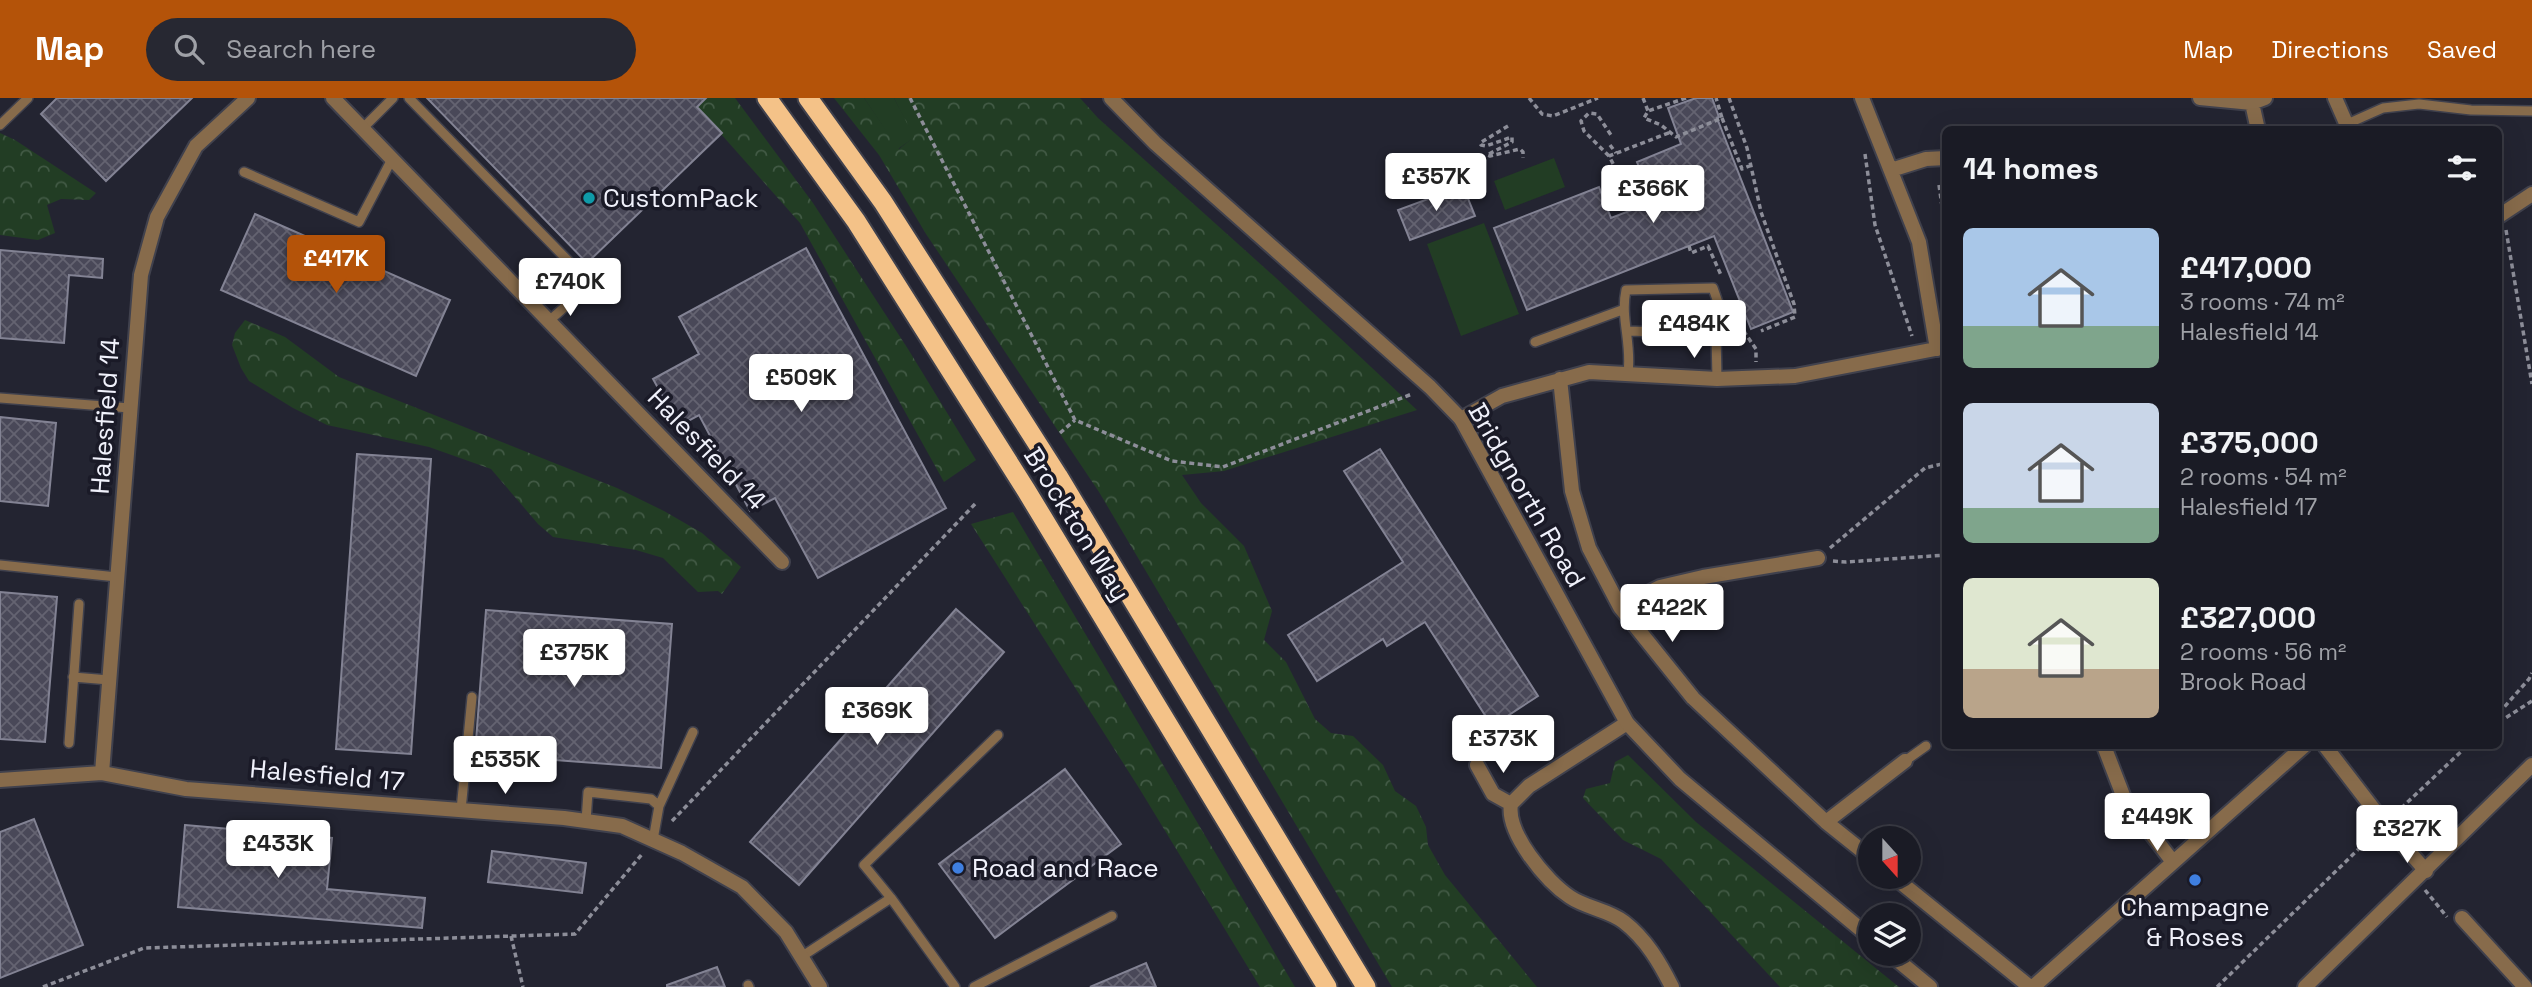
<!DOCTYPE html>
<html lang="en">
<head>
<meta charset="utf-8">
<style>
  :root { --surface:#1a1b25; --page:#272832; --text:#f1f3f6; --muted:#9fa1a7; --line:#383942; --accent:#b45309 }
  body { margin:0; font-family:"Space Grotesk",sans-serif; background:var(--page); color:var(--text); height:100vh; display:flex; flex-direction:column; font-size:26px; white-space:nowrap }
  * { box-sizing:border-box; margin:0 }
  p { font-size:23px; color:var(--muted) }
  .icon { flex:none; width:38px; height:38px; fill:none; stroke:currentColor; stroke-width:2; stroke-linecap:round; stroke-linejoin:round }
  .map { position:relative; flex:1; overflow:hidden }
  .sheet { position:absolute; left:1942px; top:28px; width:560px; height:623px; display:flex; flex-direction:column; background:var(--surface); border-radius:10px; box-shadow:0 7px 28px #0002,0 0 0 2px var(--line) }
  .sheet>* { flex:none }
  .needle { width:46px; rotate:159deg }
  .buttons { position:absolute; left:1858px; top:728px; display:grid; gap:14px }
  .buttons a { display:grid; place-items:center; width:63px; height:63px; border-radius:50%; background:var(--surface); box-shadow:0 7px 28px #0002,0 0 0 2px var(--line); font-size:35px }
  .price { position:absolute; translate:-50% -60px; padding:0 16px; border-radius:7px; background:#fff; color:#222; font-size:23px; line-height:46px; filter:drop-shadow(0 2px 4px #0008) }
  .price::after { content:''; position:absolute; left:50%; top:42px; width:21px; height:16px; margin-left:-10px; background:inherit; clip-path:polygon(0 0,100% 0,50% 100%) }
  .price.on { background:var(--accent); color:#fff }
  ul { padding:0; list-style:none }
  li { display:flex; align-items:center; gap:21px; height:175px; padding:0 21px }
  li span { display:grid; place-items:center; flex:none; width:196px; height:140px; border-radius:10px; color:#555 }
  li>.icon { margin-inline-start:auto }
  span .icon { width:84px; height:84px; fill:#fffc; stroke-width:1 }
  li b { font-size:30px }
  h2 { display:flex; justify-content:space-between; align-items:center; height:84px; padding:0 21px; font-size:30px }
  header { display:flex; align-items:center; gap:42px; box-sizing:border-box; height:98px; padding:0 35px; background:var(--accent); color:#fff }
  header strong { font-size:33px }
  nav { display:flex; gap:38px; margin-inline-start:auto; font-size:24px }
  .search { width:490px; height:63px; background:var(--page); display:flex; align-items:center; gap:18px; box-sizing:border-box; padding:0 24px; border-radius:38px; color:var(--muted); font-size:26px }
  .map>svg:first-child { display:block }
  .grass { fill:#223d24 }
  .forest { fill:url(#forest-crowns) }
  .building { fill:url(#building-cross-hatch); stroke:#838394; stroke-width:2 }
  .lines { fill:none; stroke-linecap:round; stroke-linejoin:round }
  .service-casing { stroke:#40414d; stroke-width:12 }
  .minor-casing { stroke:#40414d; stroke-width:18 }
  .tertiary-casing { stroke:#40414d; stroke-width:18 }
  .trunk-casing { stroke:#40414d; stroke-width:23 }
  .path { stroke:#8d8e99; stroke-width:3.5; stroke-dasharray:5 3.5; stroke-linecap:butt }
  .service { stroke:#876b4b; stroke-width:9 }
  .minor { stroke:#876b4b; stroke-width:14 }
  .tertiary { stroke:#876b4b; stroke-width:14 }
  .trunk { stroke:#f4c288; stroke-width:19 }
  .culture-dot { fill:#0f9aa8; stroke:#1a1a27; stroke-width:2.5 }
  .shop-dot { fill:#3f7fe0; stroke:#1a1a27; stroke-width:2.5 }
  .labels { text-anchor:middle; stroke-width:7; stroke-linejoin:round; paint-order:stroke }
  .poi-label { font-size:26px; fill:#f0f1fb; stroke:#1a1a27; text-anchor:start }
  .street-label { font-size:26px; fill:#f0f1fb; stroke:#1a1a27 }
</style>
</head>
<body>
<header>
<strong>Map</strong>
<div class="search"><svg class="icon" aria-label="search" viewBox="0 0 24 24"><circle cx="10" cy="10" r="6"/><path d="M15 15l6 6"/></svg>Search here</div>
<nav><a>Map</a><a>Directions</a><a>Saved</a></nav>
</header>
<div class="map">
<svg width="2532" height="889" viewBox="0 0 2532 889">
  <defs>
    <pattern id="forest-crowns" width="20" height="18" patternUnits="userSpaceOnUse" patternTransform="scale(1.75)"><rect width="20" height="18" fill="#223d24"/><path d="M2 6a3 3 0 1 1 6 0M12 15a3 3 0 1 1 6 0" fill="none" stroke="#425a45"/></pattern>
    <pattern id="building-cross-hatch" width="8" height="8" patternUnits="userSpaceOnUse" patternTransform="scale(1.75)"><rect width="8" height="8" fill="#494858"/><path d="M0 0l8 8M0 8l8-8" fill="none" stroke="#646371"/></pattern>
  </defs>
  <rect width="100%" height="100%" fill="#232431"/>
  <path class="grass" d="M864 0H894L915 39 898 51Z
    M1554 60 1565 89 1505 112 1494 83Z
    M1484 125 1519 216 1461 238 1427 146Z"/>
  <path class="forest" d="M706 0H735L813 105 908 251 976 362 944 384 800 125 697 9Z
    M834 0H864L899 51 914 39 894 0H1080L1098 20 1276 180 1417 312 1224 373 1182 377 1201 405 1244 448 1272 513 1264 542 1286 564 1315 621 1331 635 1353 638 1383 667 1395 693 1416 708 1426 729 1428 747 1445 777 1537 889H1392L1099 394 926 136 879 57Z
    M0 35 15 42 96 95 89 102 61 101 47 107 55 135 38 142 0 137Z
    M245 222 285 239 339 279 617 390 664 413 702 435 741 469 722 496 718 493 698 494 663 460 636 452 553 439 538 426 491 371 429 349 327 327 293 310 249 283 241 270 232 247 235 235Z
    M1013 414 1295 889H1260L1139 690 971 426Z
    M1628 657 1696 724 1899 889H1780L1661 761 1623 742 1583 700 1586 691 1610 685 1615 664Z"/>
  <path class="building" d="M57 0H192L106 83 41 16Z
    M427 0H706L697 9 722 35 587 165Z
    M1696 0H1712L1719 19 1717 20 1793 214 1751 231 1714 138 1527 212 1494 130 1599 89 1611 120 1653 104 1637 64 1681 46 1668 10Z
    M1463 88 1475 118 1410 142 1398 112Z
    M255 116 450 202 416 278 221 192Z
    M806 150 946 410 818 480 775 400 750 413 699 317 679 328 653 281 699 256 679 219Z
    M0 152 103 161 102 180 69 177 64 245 0 240Z
    M0 319 56 325 48 408 0 403Z
    M1380 351 1538 598 1492 628 1425 524 1387 548 1383 541 1317 583 1288 537 1403 464 1344 373Z
    M357 356 431 361 411 656 336 651Z
    M0 494 57 499 45 644 0 641Z
    M956 511 1004 554 799 787 750 744Z
    M486 512 672 526 661 670 475 656Z
    M1065 671 1121 746 995 840 939 766Z
    M34 721 83 847 0 880V734Z
    M185 727 332 740 327 791 425 800 422 830 178 809Z
    M492 753 586 765 582 795 488 784Z
    M1146 865 1156 889H1090Z
    M717 869 725 889H667V887Z"/>
  <g class="lines">
    <defs>
      <path id="service" d="M409 0 583 178C586 195 560 212 549 223
        M2347 26 2383 10 2419 6 2471 12 2532 13
        M0 27 28 0
        M362 31 393 0
        M244 74 359 124 392 61
        M1716 236 1717 281
        M1535 244 1622 212
        M1628 275C1632 245 1620 220 1626 192L1713 190 1722 216 1716 236 1629 233
        M0 300 130 310
        M0 467 117 479
        M73 579 109 582
        M69 645 79 506
        M1905 663 1926 648
        M461 712 472 599
        M586 723 588 694 651 701 659 708
        M653 742 659 708 693 634
        M891 800 864 767 998 637
        M801 859 891 800 955 889
        M748 887 749 889
        M974 889 1112 818"/>
      <path id="minor" d="M333 0 782 464
        M1862 0 1919 144 1937 251
        M2200 0 2252 5 2265 0
        M2335 0 2349 32
        M2252 5 2258 32
        M1891 72 1926 61 1946 60
        M2499 118 2532 96
        M1560 281 1572 393 1589 450 1620 509 1693 600 1826 724 1871 760
        M1461 321 1502 298 1589 274 1717 281 1795 278 1946 249
        M1620 509 1660 489 1703 479 1818 460
        M2104 648 2124 700 2173 764
        M2325 648 2385 726 2426 773
        M1477 667 1493 696 1511 706
        M102 675 141 177 157 119 196 48 248 0
        M0 682 102 675 186 691 564 720 622 728 682 755 742 789 786 834 820 889
        M1511 706C1506 735 1546 783 1570 799 1586 810 1609 812 1624 824 1646 841 1660 865 1672 889
        M1511 706 1529 688 1627 625
        M1826 724 1905 663
        M1894 779 2030 889
        M2462 820 2525 889
        M2033 889 2304 648"/>
      <path id="tertiary" d="M1111 0 1155 45 1430 289 1461 321 1627 625 1680 681 1871 840
        M1890 856 1930 889
        M2305 889 2532 667"/>
      <path id="trunk" d="M767 0 856 123 1026 392 1327 889
        M808 0 883 104 1058 378 1366 889"/>
    </defs>
    <use href="#service" class="service-casing"/>
    <use href="#minor" class="minor-casing"/>
    <use href="#tertiary" class="tertiary-casing"/>
    <use href="#trunk" class="trunk-casing"/>
    <path class="path" d="M910 0 1075 322 1172 363 1223 369 1412 296
      M1529 0 1542 16 1553 18 1598 0
      M1643 0 1648 13
      M1686 0 1648 13 1644 20 1661 27 1676 39 1722 20 1716 0
      M1729 0 1747 50 1761 114 1794 206 1795 219 1761 233
      M1722 20 1742 71 1752 67
      M1508 28 1480 45 1481 47 1486 48 1512 39V44L1487 57 1490 58 1520 51 1523 54V60
      M1610 47 1616 55
      M1865 56 1875 127 1912 238
      M1609 58 1584 33 1581 23 1589 15 1597 16 1611 37
      M1625 79 1629 80 1636 106 1630 108 1621 96 1618 85Z
      M1621 81 1609 58 1671 34
      M1939 87 1946 137
      M2506 132 2532 286
      M1689 148 1691 155 1708 148 1721 177
      M1737 217 1745 235 1756 251V264
      M1060 335 1075 322
      M1830 450 1925 370 1946 365
      M1833 463 1846 464 1946 457
      M2499 615 2529 581 2532 575
      M2499 624 2532 603
      M2395 716 2467 648
      M672 723 976 405
      M2425 792 2447 819
      M511 838 523 889
      M43 889 144 850 575 836 643 755
      M2217 889 2372 738"/>
    <use href="#service" class="service"/>
    <use href="#minor" class="minor"/>
    <use href="#tertiary" class="tertiary"/>
    <use href="#trunk" class="trunk"/>
  </g>
  <circle class="culture-dot" cx="589" cy="100" r="7"/>
  <g class="shop-dot">
    <circle cx="958" cy="770" r="7"/>
    <circle cx="2195" cy="782" r="7"/>
  </g>
  <g class="labels">
    <g class="poi-label">
      <text x="603" y="109">CustomPack</text>
      <text x="972" y="779">Road and Race</text>
      <text x="2195" y="818" text-anchor="middle">Champagne<tspan x="2195" dy="30">&amp; Roses</tspan></text>
    </g>
    <g class="street-label">
      <text transform="translate(105 318) rotate(-86)" y="9">Halesfield 14</text>
      <text transform="translate(707 351) rotate(46)" y="9">Halesfield 14</text>
      <text transform="translate(1527 397) rotate(60)" y="9">Bridgnorth Road</text>
      <text transform="translate(1077 426) rotate(58)" y="9">Brockton Way</text>
      <text transform="translate(327 677) rotate(5)" y="9">Halesfield 17</text>
    </g>
  </g>
</svg>
<div class="buttons">
<a><svg class="needle" viewBox="-14 -14 28 28"><path d="M0-13l5 13h-10z" fill="#e53935"/><path d="M0 13l5-13h-10z" fill="#9fa1a7"/></svg></a>
<a><svg class="icon" aria-label="layers" viewBox="0 0 24 24"><path d="M12 4l9 5-9 5-9-5zM3 14l9 5 9-5"/></svg></a>
</div>
<b class="price" style="left:1436px;top:115px">£357K</b>
<b class="price" style="left:1653px;top:127px">£366K</b>
<b class="price on" style="left:336px;top:197px">£417K</b>
<b class="price" style="left:570px;top:220px">£740K</b>
<b class="price" style="left:1694px;top:262px">£484K</b>
<b class="price" style="left:801px;top:316px">£509K</b>
<b class="price" style="left:1672px;top:546px">£422K</b>
<b class="price" style="left:574px;top:591px">£375K</b>
<b class="price" style="left:877px;top:649px">£369K</b>
<b class="price" style="left:1503px;top:677px">£373K</b>
<b class="price" style="left:505px;top:698px">£535K</b>
<b class="price" style="left:2157px;top:755px">£449K</b>
<b class="price" style="left:2407px;top:767px">£327K</b>
<b class="price" style="left:278px;top:782px">£433K</b>
<section class="sheet">
<h2>14 homes<svg class="icon" aria-label="filters" viewBox="0 0 24 24"><path d="M4 7h16M4 17h16"/><circle cx="9" cy="7" r="2"/><circle cx="15" cy="17" r="2"/></svg></h2>
<ul>
<li><span style="background:linear-gradient(#a9c7e8 70%,#7fa58c 0)"><svg class="icon" aria-label="home" viewBox="0 0 24 24"><path d="M3 11l9-7 9 7M6 9v11h12V9"/></svg></span><div><b>£417,000</b><p>3 rooms · 74 m²</p><p>Halesfield 14</p></div></li>
<li><span style="background:linear-gradient(#c9d6e8 75%,#7fa58c 0)"><svg class="icon" aria-label="home" viewBox="0 0 24 24"><path d="M3 11l9-7 9 7M6 9v11h12V9"/></svg></span><div><b>£375,000</b><p>2 rooms · 54 m²</p><p>Halesfield 17</p></div></li>
<li><span style="background:linear-gradient(#dfe7d0 65%,#b9a48a 0)"><svg class="icon" aria-label="home" viewBox="0 0 24 24"><path d="M3 11l9-7 9 7M6 9v11h12V9"/></svg></span><div><b>£327,000</b><p>2 rooms · 56 m²</p><p>Brook Road</p></div></li>
</ul>
</section>
</div>
</body>
</html>
